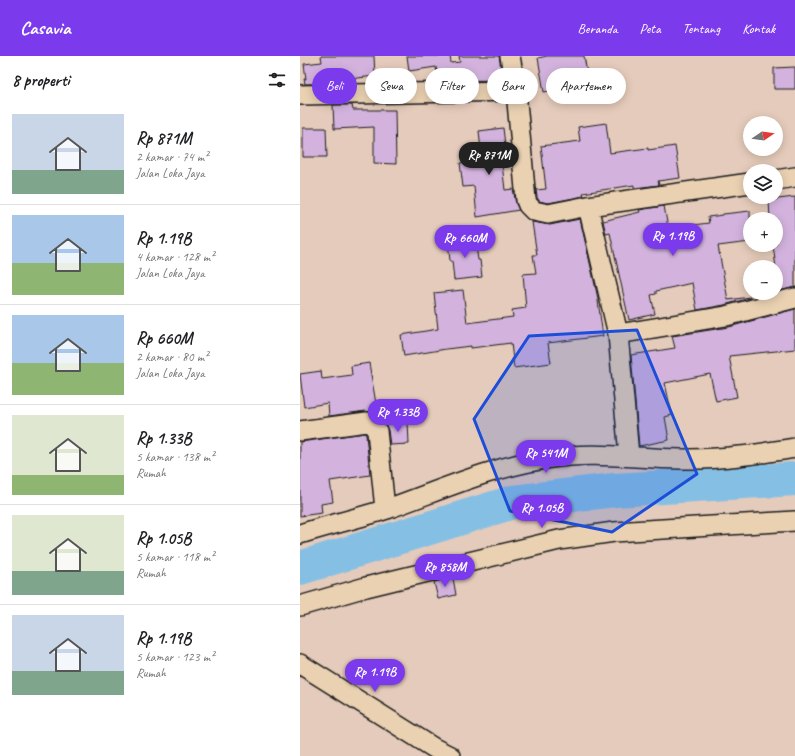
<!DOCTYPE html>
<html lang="id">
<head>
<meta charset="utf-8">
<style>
  :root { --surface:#fff; --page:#f2f2f2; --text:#202124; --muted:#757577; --line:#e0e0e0; --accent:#7c3aed }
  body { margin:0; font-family:Caveat,sans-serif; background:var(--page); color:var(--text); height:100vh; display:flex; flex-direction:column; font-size:15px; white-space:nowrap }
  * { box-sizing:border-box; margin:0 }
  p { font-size:13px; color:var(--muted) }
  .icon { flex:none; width:22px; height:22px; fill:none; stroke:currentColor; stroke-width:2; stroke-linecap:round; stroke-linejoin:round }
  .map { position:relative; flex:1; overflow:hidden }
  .side { display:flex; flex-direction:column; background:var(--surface); width:300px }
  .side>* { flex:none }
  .guide { position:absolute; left:12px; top:12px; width:380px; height:36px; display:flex; gap:8px }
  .needle { width:26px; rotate:77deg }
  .buttons { position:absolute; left:443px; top:60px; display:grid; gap:8px }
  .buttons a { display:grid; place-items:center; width:40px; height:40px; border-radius:50%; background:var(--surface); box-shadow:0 2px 10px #0003; font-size:20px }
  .price { position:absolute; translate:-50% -34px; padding:0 9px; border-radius:14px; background:var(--accent); color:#fff; font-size:13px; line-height:26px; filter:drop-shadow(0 1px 2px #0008) }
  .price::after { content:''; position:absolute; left:50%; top:24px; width:12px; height:9px; margin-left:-6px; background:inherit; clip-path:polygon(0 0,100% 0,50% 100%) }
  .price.on { background:#222; color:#fff }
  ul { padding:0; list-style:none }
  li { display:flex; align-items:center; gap:12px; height:100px; padding:0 12px }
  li+li { border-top:1px solid var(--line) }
  li span { display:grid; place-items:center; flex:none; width:112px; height:80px; border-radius:0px; color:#555 }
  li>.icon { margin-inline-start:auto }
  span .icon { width:48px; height:48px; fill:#fffc; stroke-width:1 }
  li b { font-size:17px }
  h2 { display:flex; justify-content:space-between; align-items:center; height:48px; padding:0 12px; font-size:17px }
  .chip { padding:0 14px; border-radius:18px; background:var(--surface); box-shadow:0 2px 10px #0003; font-size:14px; line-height:36px }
  .chip.on { background:var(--accent); color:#fff }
  header { display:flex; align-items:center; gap:24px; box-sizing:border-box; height:56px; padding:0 20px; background:var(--accent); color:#fff }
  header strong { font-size:19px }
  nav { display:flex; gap:22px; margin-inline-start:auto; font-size:14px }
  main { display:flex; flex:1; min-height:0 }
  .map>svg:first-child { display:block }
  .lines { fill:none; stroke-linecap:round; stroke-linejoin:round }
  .river { stroke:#85c0e4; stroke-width:34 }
  .building { fill:#d3b3de; stroke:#1c1c1c }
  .minor-casing { stroke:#1c1c1c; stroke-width:22 }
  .minor { stroke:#ead1b2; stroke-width:19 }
  .marked { fill:#1d4ed8; fill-opacity:0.2; stroke:#1d4ed8; stroke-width:3; stroke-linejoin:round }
</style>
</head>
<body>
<header>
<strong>Casavia</strong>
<nav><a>Beranda</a><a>Peta</a><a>Tentang</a><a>Kontak</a></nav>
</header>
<main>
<section class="side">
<h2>8 properti<svg class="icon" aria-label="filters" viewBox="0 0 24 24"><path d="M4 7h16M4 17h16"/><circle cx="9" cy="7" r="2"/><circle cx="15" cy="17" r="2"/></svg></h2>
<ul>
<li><span style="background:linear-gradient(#c9d6e8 70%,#7fa58c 0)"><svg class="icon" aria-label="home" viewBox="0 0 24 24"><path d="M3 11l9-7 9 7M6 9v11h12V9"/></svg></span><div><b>Rp 871M</b><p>2 kamar · 74 m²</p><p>Jalan Loka Jaya</p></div></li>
<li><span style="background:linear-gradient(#a9c7e8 60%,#8fb573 0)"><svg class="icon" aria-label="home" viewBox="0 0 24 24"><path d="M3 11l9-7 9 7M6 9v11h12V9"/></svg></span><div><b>Rp 1.19B</b><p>4 kamar · 128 m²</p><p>Jalan Loka Jaya</p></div></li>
<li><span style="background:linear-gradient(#a9c7e8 60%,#8fb573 0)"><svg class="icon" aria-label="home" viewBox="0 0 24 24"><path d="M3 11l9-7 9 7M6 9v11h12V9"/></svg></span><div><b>Rp 660M</b><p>2 kamar · 80 m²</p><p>Jalan Loka Jaya</p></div></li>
<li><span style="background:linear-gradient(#dfe7d0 75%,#8fb573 0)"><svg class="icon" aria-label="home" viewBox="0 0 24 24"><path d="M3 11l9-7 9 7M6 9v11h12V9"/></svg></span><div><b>Rp 1.33B</b><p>5 kamar · 138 m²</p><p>Rumah</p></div></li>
<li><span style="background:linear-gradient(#dfe7d0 70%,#7fa58c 0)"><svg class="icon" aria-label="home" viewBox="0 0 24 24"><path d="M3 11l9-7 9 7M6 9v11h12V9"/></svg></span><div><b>Rp 1.05B</b><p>5 kamar · 118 m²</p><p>Rumah</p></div></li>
<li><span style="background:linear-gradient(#c9d6e8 70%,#7fa58c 0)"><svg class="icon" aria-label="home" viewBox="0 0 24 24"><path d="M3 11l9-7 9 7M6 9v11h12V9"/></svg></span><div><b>Rp 1.19B</b><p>5 kamar · 123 m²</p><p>Rumah</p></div></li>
</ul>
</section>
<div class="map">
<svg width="495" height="700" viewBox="0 0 495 700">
  <rect width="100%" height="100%" fill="#e5cbbb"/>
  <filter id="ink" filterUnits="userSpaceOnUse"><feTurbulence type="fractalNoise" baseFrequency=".025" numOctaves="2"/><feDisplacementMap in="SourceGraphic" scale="8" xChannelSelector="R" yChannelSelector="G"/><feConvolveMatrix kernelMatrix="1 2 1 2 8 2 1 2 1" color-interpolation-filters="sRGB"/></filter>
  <g filter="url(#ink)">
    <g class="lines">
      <path class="river" d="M0 512 213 446 315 434 495 423"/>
    </g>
    <path class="building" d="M21 0H74L75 20 49 23V27L5 28 4 23H6L4 8 22 6Z
      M107 0H150L151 7 160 6 159 0H199L203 24 138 25 136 11 109 15Z
      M247 0H284L289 28 244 36 238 2Z
      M495 11V33H474V12Z
      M33 49H52L53 54H95L96 108 74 107V71L34 73Z
      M306 67 310 97 348 92V94L375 90 380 122 358 125 359 129 334 132V129L283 137 284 140 248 147 239 145 237 141 236 134 246 133 241 90 280 85 278 71Z
      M3 72H26L27 101H3Z
      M203 72 206 98 201 99 205 134 213 133 216 148 219 154 177 161 174 130 163 131 160 107 182 105 179 75Z
      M495 141V231L479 235 473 189H476V163H470L469 144Z
      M364 150 368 172 409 167 408 161 423 159V158L450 155V186L418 190 428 244 450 241V242L424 249 397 254 392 227 356 235V238L351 239 355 258 329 264 310 177 306 178 303 165 340 156 339 154Z
      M280 163 297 238 303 280 248 287 251 307 214 312 211 287 171 292V290L146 293 104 300 101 279 138 273 134 237 163 234 167 267 213 261 212 254 226 252 223 218 236 217 233 199H237L232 166 250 169Z
      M175 182 178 204H180L182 221 154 224 152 205H150L148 186Z
      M495 253V293L429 300 437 341 416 345 410 318 365 327 372 359 365 361 369 384 339 390 331 299 375 292 372 280 429 271Z
      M69 307 78 359 66 355 29 360 28 347 4 351 0 318 21 315 22 323 52 319 51 310Z
      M108 365 109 388 90 389 88 374 84 366Z
      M65 377 66 379 70 419 30 425 33 446 21 448 22 457 0 460V386Z
      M153 522 156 539 138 543 134 526Z"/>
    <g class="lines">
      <defs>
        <path id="minor" d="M210 0 216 35 226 144 228 149 234 155 248 158 288 150 450 127
          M0 39 216 35
          M476 124 495 121
          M288 150 318 278 329 400
          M318 278 426 260 495 242
          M0 375 67 366 73 369 77 375 85 453
          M0 478C29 469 59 462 87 453 141 434 194 410 251 402 296 395 337 403 381 403 420 404 457 398 495 392
          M0 550 66 531 259 484 314 476 495 465
          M0 608 134 692 150 700"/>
      </defs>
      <use href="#minor" class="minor-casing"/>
      <use href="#minor" class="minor"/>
    </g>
  </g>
  <path class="marked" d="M337 274 397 418 312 476 210 455 174 363 229 280Z"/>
</svg>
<div class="buttons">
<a><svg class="needle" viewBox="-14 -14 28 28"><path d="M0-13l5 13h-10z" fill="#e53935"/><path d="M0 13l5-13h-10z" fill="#757577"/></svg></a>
<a><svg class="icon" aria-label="layers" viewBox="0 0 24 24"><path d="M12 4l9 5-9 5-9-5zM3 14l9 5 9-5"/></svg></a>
<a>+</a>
<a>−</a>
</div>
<b class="price on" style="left:189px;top:120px">Rp 871M</b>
<b class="price" style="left:373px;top:201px">Rp 1.19B</b>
<b class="price" style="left:165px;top:203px">Rp 660M</b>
<b class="price" style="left:98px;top:377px">Rp 1.33B</b>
<b class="price" style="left:246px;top:418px">Rp 541M</b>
<b class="price" style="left:242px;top:473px">Rp 1.05B</b>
<b class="price" style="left:145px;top:532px">Rp 858M</b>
<b class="price" style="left:75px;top:637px">Rp 1.19B</b>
<div class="guide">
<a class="chip on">Beli</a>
<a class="chip">Sewa</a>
<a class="chip">Filter</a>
<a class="chip">Baru</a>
<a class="chip">Apartemen</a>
</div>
</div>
</main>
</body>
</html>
